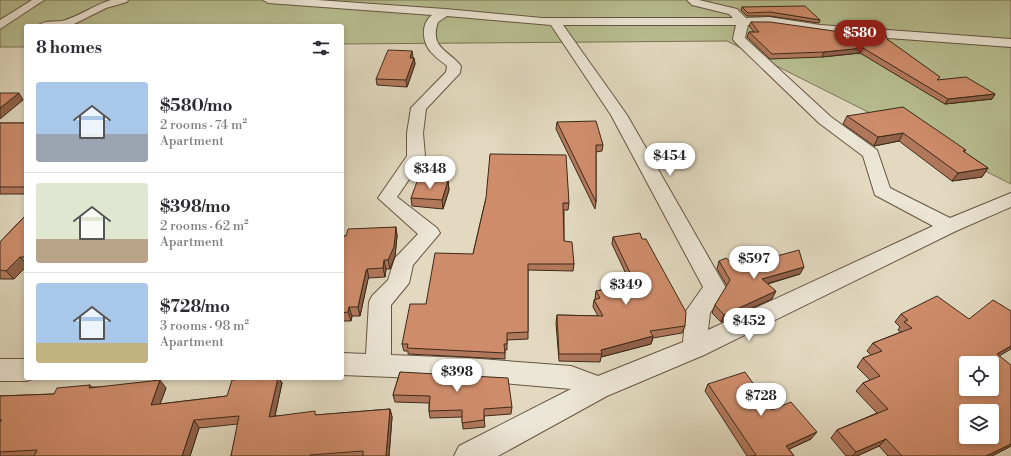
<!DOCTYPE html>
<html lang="en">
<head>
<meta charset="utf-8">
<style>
  :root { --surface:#fff; --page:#f2f2f3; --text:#2b2b33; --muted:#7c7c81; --line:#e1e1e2; --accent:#8f2418 }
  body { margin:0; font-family:"Libre Bodoni",serif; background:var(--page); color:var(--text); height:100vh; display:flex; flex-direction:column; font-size:15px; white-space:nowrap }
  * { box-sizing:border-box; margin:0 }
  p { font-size:13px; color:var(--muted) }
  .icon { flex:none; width:22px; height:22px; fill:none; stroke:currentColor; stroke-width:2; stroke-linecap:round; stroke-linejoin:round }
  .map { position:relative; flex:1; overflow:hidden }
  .drawer { position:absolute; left:24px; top:24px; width:320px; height:356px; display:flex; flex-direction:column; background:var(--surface); border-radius:4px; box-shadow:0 2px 6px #0003 }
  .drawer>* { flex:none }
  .tools { position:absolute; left:959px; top:356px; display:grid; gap:8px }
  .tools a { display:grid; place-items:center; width:40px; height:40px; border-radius:4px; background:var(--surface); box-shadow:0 2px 6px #0003; font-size:20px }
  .price { position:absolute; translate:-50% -34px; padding:0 9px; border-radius:14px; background:#fff; color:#222; font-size:13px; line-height:26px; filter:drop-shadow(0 1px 2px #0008) }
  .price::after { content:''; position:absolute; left:50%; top:24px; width:12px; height:9px; margin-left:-6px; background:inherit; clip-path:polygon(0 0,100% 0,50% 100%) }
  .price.on { background:var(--accent); color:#fff }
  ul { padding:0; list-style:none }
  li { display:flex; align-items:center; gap:12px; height:100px; padding:0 12px }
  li+li { border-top:1px solid var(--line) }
  li span { display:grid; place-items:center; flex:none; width:112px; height:80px; border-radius:4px; color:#555 }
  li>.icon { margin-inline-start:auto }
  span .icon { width:48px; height:48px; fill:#fffc; stroke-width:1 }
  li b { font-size:17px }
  h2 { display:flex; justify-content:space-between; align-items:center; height:48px; padding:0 12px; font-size:17px }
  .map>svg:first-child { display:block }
  .green { fill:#b7be90; stroke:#7a7454 }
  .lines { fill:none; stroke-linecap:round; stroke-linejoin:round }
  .street-casing { stroke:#665542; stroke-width:2 }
  .street { fill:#ece6d6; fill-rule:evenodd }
  .wall { fill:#b1785c; stroke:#3c2918 }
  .shaded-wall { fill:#90624b; stroke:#3c2918 }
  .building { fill:#ce8c6b; stroke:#3c2918; fill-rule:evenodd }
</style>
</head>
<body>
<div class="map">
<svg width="1011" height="456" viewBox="0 0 1011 456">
  <rect width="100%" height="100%" fill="#e2d9c0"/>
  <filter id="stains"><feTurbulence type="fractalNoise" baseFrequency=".005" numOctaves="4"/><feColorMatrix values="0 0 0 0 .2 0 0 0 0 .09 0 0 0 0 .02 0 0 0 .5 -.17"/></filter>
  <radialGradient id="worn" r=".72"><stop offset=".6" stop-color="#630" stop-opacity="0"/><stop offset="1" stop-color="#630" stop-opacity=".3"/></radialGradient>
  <path class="green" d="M0 0H1011V184L727 41 342 44V26H26V47H0Z"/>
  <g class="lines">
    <defs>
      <path id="street" d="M32 0H44L0 29V20Z
        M111 0H128L127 2 106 8 70 26H38C43 20 55 22 62 21 78 17 94 5 111 0Z
        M263 0H317L445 9 542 18H733L729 14 692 5 687 0H699L737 9 746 18 769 17 820 25 1011 39V47L820 33 769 25H748L745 38 831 117 877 150 890 188 950 218 1011 193V207L956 231 704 355 607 396 498 456H454L459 446 571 389 467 380 342 375V353L366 354 369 302 372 296 388 280 395 258 418 234 378 198 407 156V133L411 108 446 72 447 66C443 62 437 59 433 54 422 44 420 24 432 15L268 3ZM447 16 551 25 611 115 703 287 686 311 683 342 598 376 571 366 467 358 391 355V305L409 283 413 265 440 233 437 228 397 197 425 156 423 133 426 109 460 73 461 66C449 50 429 48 438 22ZM563 25H736L733 39 735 42 819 123 863 156 875 195 933 226 708 330 710 313 726 288 627 115Z
        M0 359H26V378H35L26 381H0Z"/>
    </defs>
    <use href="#street" class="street-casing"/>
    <use href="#street" class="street"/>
  </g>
  <path class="wall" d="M742 7 820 20 819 23 769 16H747L741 10Z
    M751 22 887 39 938 80 995 94 992 99 945 104 860 53 822 57 770 59 747 37 749 32H754L749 26Z
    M413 57V58H414L415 64 407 87 377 85 376 79Z
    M847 116 966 150 964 152 988 168 982 177 952 181 899 141 874 146 843 124Z
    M557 122 603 145 602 151 596 152V202L595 209 556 129Z
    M0 123H26V194H0Z
    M448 181 449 190 443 209 412 206 411 198Z
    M486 198 569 203 568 210H564V241L574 264 573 271 528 270V339L507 340V350H505V359L408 354V351H404L402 344 426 304 473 254Z
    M26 215V267L14 279H0V242Z
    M396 227 397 236 395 256 390 269H386L385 277 369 278 368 279 360 316H352L351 321H342V236H346Z
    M613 237 642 239 685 326 682 333 653 338 651 344 601 357 600 362 559 361 556 323 557 315 598 316 593 307 594 300 595 299 596 291 626 285 625 283 627 276 612 244Z
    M719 261 736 267 800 274 768 284 772 299 721 322 712 313 715 305 727 286 717 269Z
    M901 314 999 356 1011 446 992 456H888L879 446 857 456H846L831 438 837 430 877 413 856 391 863 383 870 380 857 367 863 358 871 355 867 351 873 343 901 332 898 330 900 327 895 322Z
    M400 372 512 407 511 414 484 416 485 427 463 429 462 417 430 418 429 411V403L395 402 393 395Z
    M253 378H279L282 383 275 416 317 415 390 409 392 417 389 456H231L238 424 199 428 190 456H0V396L54 394 90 385 92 387 166 388 160 404 227 396Z
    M708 384 772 410 811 439 789 449 794 456H747L705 391Z"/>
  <path class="shaded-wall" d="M863 48 860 53 822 57 824 52Z
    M412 51 413 57 410 64V58Z
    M414 58 415 64 407 87 406 80Z
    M19 93 23 100 0 119V108Z
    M995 94 992 99 945 104 948 99Z
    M903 133 899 141 874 146 878 137Z
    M988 168 982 177 952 181 958 173Z
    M448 181 449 190 443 209 442 200Z
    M396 227 397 236 395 256 390 269 388 260Z
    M20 257 26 264V267L14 279 6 271Z
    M384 260 386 269 385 277 383 268Z
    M804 267 800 274 759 286 762 279Z
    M367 269 369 278 368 279 360 316 358 307 366 271Z
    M776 291 772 299 721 322 724 315Z
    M349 307 352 316 351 321 348 312Z
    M653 336 651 344 601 357 602 354 601 350Z
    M1011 346V349L989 362 997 354Z
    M278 378H279L282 383 273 424 269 417Z
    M160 380 166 388 157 412 151 405Z
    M390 409 392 417 389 456H386Z
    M194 420 199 428 190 456H182Z
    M817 432 811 439 781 453 786 446Z
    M886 439 879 446 857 456H852L856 452Z
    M1011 444V446L992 456H986Z"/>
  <path class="building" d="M805 6 820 20 770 12 748 13 742 7Z
    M751 22H770L834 31 836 33 886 35 887 39 940 77 937 80 966 77 995 94 948 99 863 48 824 52 772 54 749 32H759Z
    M388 50 412 51 410 58H414L406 80 376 79Z
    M0 93H19L0 108Z
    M903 107 966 150 963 151 988 168 958 173 903 133 878 137 847 116Z
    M596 121 603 145H596V202L557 122Z
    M0 123H26V187H0Z
    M490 154 566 155 569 203H563L564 241 572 242 574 264H528V332L507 333V344H504L505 353 407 348 408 344H402L410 304H426L435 253 473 254 486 198Z
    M418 179 448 181 442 200 411 198Z
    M26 215V256L25 257H20L6 271 0 270V242Z
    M396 227 394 247 388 260H384L383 268 367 269 366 271 358 307H349L348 312 342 313V236H346L348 229Z
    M640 233 642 239H646L686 312 685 326 650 331 653 336 601 350 602 354H559L557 315 603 316 594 300 600 298 596 291 630 284 627 275H631L613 237Z
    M799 250 804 267 762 279 776 291 724 315 715 305 730 280 719 261 726 258 736 267Z
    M937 296 969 319 993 300 1011 311V346L997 354 1011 365V444L986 456H902L886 439 856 452 837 430 888 409 863 383 880 376 863 358 882 351 873 343 912 328 904 322 908 320 901 314ZM966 363H992V389H966ZM966 411H992V437H966Z
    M400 372 508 378 512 407 484 409V420L462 423V410L429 411 430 396 393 395Z
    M745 372 772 410 791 402 817 432 786 446 794 456H753L756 455 708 384Z
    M253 378H278L269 417 315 411V415L390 409 386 456H363V451L310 455V456H231L239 416 194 420 182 456H34L37 450 0 452V422L2 420H0V396L54 394 57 388 90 385 89 388 160 380 151 405 227 396 232 380Z"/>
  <rect width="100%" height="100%" filter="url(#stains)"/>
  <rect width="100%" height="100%" fill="url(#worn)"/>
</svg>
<div class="tools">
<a><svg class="icon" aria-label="locate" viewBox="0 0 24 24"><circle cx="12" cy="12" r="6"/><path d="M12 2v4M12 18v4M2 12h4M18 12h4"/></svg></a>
<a><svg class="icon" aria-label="layers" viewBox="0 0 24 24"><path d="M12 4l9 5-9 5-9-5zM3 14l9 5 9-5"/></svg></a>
</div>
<b class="price on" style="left:860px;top:54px">$580</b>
<b class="price" style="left:670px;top:177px">$454</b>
<b class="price" style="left:430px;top:190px">$348</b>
<b class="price" style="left:754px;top:280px">$597</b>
<b class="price" style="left:626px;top:306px">$349</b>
<b class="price" style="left:749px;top:342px">$452</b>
<b class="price" style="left:457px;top:393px">$398</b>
<b class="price" style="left:761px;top:417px">$728</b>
<section class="drawer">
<h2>8 homes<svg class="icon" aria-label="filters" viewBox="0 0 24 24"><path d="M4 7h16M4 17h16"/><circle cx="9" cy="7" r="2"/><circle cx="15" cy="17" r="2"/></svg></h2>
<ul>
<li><span style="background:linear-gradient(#a9c7e8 65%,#9aa5b1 0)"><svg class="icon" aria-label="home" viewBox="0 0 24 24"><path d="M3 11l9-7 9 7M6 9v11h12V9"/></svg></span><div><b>$580/mo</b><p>2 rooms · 74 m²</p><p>Apartment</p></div></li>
<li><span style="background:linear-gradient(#dfe7d0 70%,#b9a48a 0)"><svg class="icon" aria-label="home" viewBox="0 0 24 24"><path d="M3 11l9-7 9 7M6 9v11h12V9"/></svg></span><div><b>$398/mo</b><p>2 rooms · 62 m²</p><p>Apartment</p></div></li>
<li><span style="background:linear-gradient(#a9c7e8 75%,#c2b280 0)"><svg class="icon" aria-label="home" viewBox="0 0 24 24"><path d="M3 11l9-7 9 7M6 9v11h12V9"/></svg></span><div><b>$728/mo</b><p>3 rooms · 98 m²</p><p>Apartment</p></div></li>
</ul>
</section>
</div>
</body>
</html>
